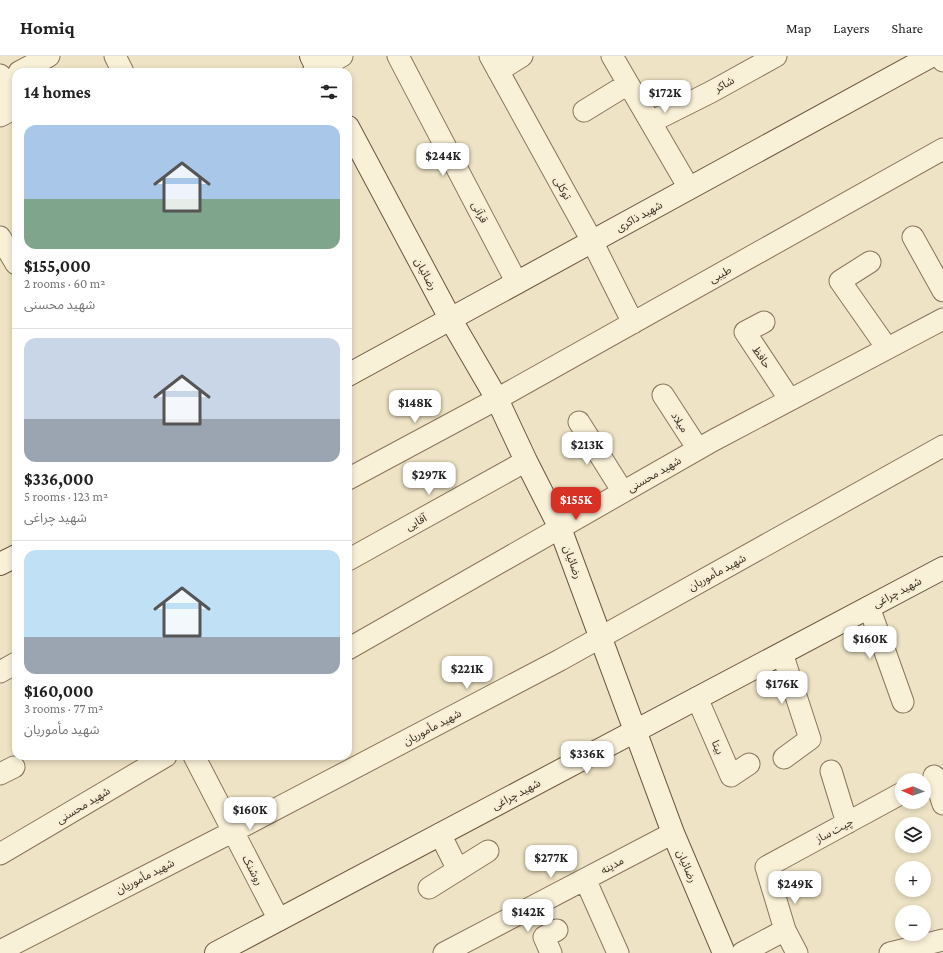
<!DOCTYPE html>
<html lang="en">
<head>
<meta charset="utf-8">
<style>
  :root { --surface:#fff; --page:#f6f6f6; --text:#222; --muted:#767676; --line:#e0e0e0; --accent:#d93025 }
  body { margin:0; font-family:"Crimson Pro","Noto Sans Arabic",serif; background:var(--page); color:var(--text); height:100vh; display:flex; flex-direction:column; font-size:15px; white-space:nowrap }
  * { box-sizing:border-box; margin:0 }
  p { font-size:13px; color:var(--muted) }
  .icon { flex:none; width:22px; height:22px; fill:none; stroke:currentColor; stroke-width:2; stroke-linecap:round; stroke-linejoin:round }
  .map { position:relative; flex:1; overflow:hidden }
  .drawer { position:absolute; left:12px; top:12px; width:340px; height:692px; display:flex; flex-direction:column; background:var(--surface); border-radius:12px; box-shadow:0 2px 6px #0003 }
  .drawer>* { flex:none }
  .needle { width:26px; rotate:272deg }
  .controls { position:absolute; left:895px; top:717px; display:grid; gap:8px }
  .controls a { display:grid; place-items:center; width:36px; height:36px; border-radius:50%; background:var(--surface); box-shadow:0 2px 6px #0003; font-size:20px }
  .price { position:absolute; translate:-50% -34px; padding:0 9px; border-radius:8px; background:#fff; color:#222; font-size:13px; line-height:26px; filter:drop-shadow(0 1px 2px #0008) }
  .price::after { content:''; position:absolute; left:50%; top:24px; width:12px; height:9px; margin-left:-6px; background:inherit; clip-path:polygon(0 0,100% 0,50% 100%) }
  .price.on { background:var(--accent); color:#fff }
  ul { padding:0; list-style:none }
  li { display:grid; align-content:center; gap:8px; height:212px; padding:0 12px }
  li+li { border-top:1px solid var(--line) }
  li span { display:grid; place-items:center; height:124px; border-radius:12px; color:#555 }
  li>.icon { margin-inline-start:auto }
  span .icon { width:72px; height:72px; fill:#fffc; stroke-width:1 }
  li b { font-size:17px }
  h2 { display:flex; justify-content:space-between; align-items:center; height:48px; padding:0 12px; font-size:17px }
  header { display:flex; align-items:center; gap:24px; box-sizing:border-box; height:56px; padding:0 20px; background:var(--surface); border-bottom:1px solid var(--line) }
  header strong { font-size:19px }
  nav { display:flex; gap:22px; margin-inline-start:auto; font-size:14px }
  .map>svg:first-child { display:block }
  .lines { fill:none; stroke-linecap:round; stroke-linejoin:round }
  .street-casing { stroke:#89755b; stroke-width:23 }
  .secondary-casing { stroke:#6b563e; stroke-width:24 }
  .street { stroke:#f9f0d8; stroke-width:21 }
  .secondary { stroke:#f9f0d8; stroke-width:22 }
  .labels { text-anchor:middle; stroke-width:4; stroke-linejoin:round; paint-order:stroke }
  .street-label { font-size:11px; fill:#392c1f; stroke:#f6edd4 }
</style>
</head>
<body>
<header>
<strong>Homiq</strong>
<nav><a>Map</a><a>Layers</a><a>Share</a></nav>
</header>
<div class="map">
<svg width="943" height="897" viewBox="0 0 943 897">
  <rect width="100%" height="100%" fill="#eee3c4"/>
  <g class="lines">
    <defs>
      <path id="street" d="M115 0 123 16
        M398 0 517 227
        M490 0 592 185 633 267
        M612 0 689 132
        M942 0 943 5
        M498 15 522 0
        M19 16 49 0
        M313 16 342 0
        M0 19C9 30 7 44 6 57L0 60
        M584 55 628 28
        M651 66 711 36 776 0
        M0 181 16 208
        M913 181 943 235
        M870 206 840 225 887 292
        M764 266 745 276 790 344
        M663 339 698 393
        M579 366 623 436
        M348 423 497 343 943 93
        M348 504 526 405
        M869 551 903 646
        M348 593 714 384 943 263
        M782 597 810 683 784 702
        M0 616 16 607
        M697 642 731 720 749 708
        M194 700 279 864
        M831 715 847 767
        M0 718 14 711
        M934 720 943 748
        M440 778 458 814
        M0 798 166 700
        M585 823 618 897
        M429 832 488 795
        M0 895 232 776 560 604 943 390
        M444 897 673 777
        M551 897 544 881 557 874
        M742 897 785 874
        M797 897 785 874 766 811 902 737
        M890 897 943 884"/>
      <path id="secondary" d="M311 0 319 16
        M348 71 451 264 497 343 526 405 560 472 673 777 724 897
        M348 319 931 0
        M0 508 16 500
        M216 897 943 512"/>
    </defs>
    <use href="#street" class="street-casing"/>
    <use href="#secondary" class="secondary-casing"/>
    <use href="#street" class="street"/>
    <use href="#secondary" class="secondary"/>
  </g>
  <g class="labels">
    <g class="street-label">
      <text transform="translate(724 28) rotate(-29)" y="4">شاکر</text>
      <text transform="translate(563 132) rotate(61)" y="4">توکلی</text>
      <text transform="translate(480 156) rotate(62)" y="4">قرآنی</text>
      <text transform="translate(639 160) rotate(-29)" y="4">شهید ذاکری</text>
      <text transform="translate(426 218) rotate(62)" y="4">رضائیان</text>
      <text transform="translate(720 218) rotate(-29)" y="4">طیبی</text>
      <text transform="translate(762 301) rotate(56)" y="4">حافظ</text>
      <text transform="translate(680 366) rotate(57)" y="4">میلاد</text>
      <text transform="translate(654 418) rotate(-30)" y="4">شهید محسنی</text>
      <text transform="translate(416 466) rotate(-29)" y="4">آقایی</text>
      <text transform="translate(573 506) rotate(70)" y="4">رضائیان</text>
      <text transform="translate(717 516) rotate(-29)" y="4">شهید مأموریان</text>
      <text transform="translate(897 536) rotate(-28)" y="4">شهید چراغی</text>
      <text transform="translate(432 671) rotate(-28)" y="4">شهید مأموریان</text>
      <text transform="translate(718 691) rotate(67)" y="4">بیتا</text>
      <text transform="translate(516 738) rotate(-28)" y="4">شهید چراغی</text>
      <text transform="translate(83 749) rotate(-31)" y="4">شهید محسنی</text>
      <text transform="translate(834 774) rotate(-28)" y="4">چیت ساز</text>
      <text transform="translate(612 809) rotate(-28)" y="4">مدینه</text>
      <text transform="translate(687 810) rotate(67)" y="4">رضائیان</text>
      <text transform="translate(253 814) rotate(62)" y="4">روشنک</text>
      <text transform="translate(145 820) rotate(-27)" y="4">شهید مأموریان</text>
    </g>
  </g>
</svg>
<div class="controls">
<a><svg class="needle" viewBox="-14 -14 28 28"><path d="M0-13l5 13h-10z" fill="#e53935"/><path d="M0 13l5-13h-10z" fill="#767676"/></svg></a>
<a><svg class="icon" aria-label="layers" viewBox="0 0 24 24"><path d="M12 4l9 5-9 5-9-5zM3 14l9 5 9-5"/></svg></a>
<a>+</a>
<a>−</a>
</div>
<b class="price" style="left:665px;top:58px">$172K</b>
<b class="price" style="left:443px;top:121px">$244K</b>
<b class="price" style="left:415px;top:368px">$148K</b>
<b class="price" style="left:587px;top:410px">$213K</b>
<b class="price" style="left:429px;top:440px">$297K</b>
<b class="price on" style="left:576px;top:465px">$155K</b>
<b class="price" style="left:870px;top:604px">$160K</b>
<b class="price" style="left:467px;top:634px">$221K</b>
<b class="price" style="left:782px;top:649px">$176K</b>
<b class="price" style="left:587px;top:719px">$336K</b>
<b class="price" style="left:250px;top:775px">$160K</b>
<b class="price" style="left:551px;top:823px">$277K</b>
<b class="price" style="left:795px;top:849px">$249K</b>
<b class="price" style="left:528px;top:877px">$142K</b>
<section class="drawer">
<h2>14 homes<svg class="icon" aria-label="filters" viewBox="0 0 24 24"><path d="M4 7h16M4 17h16"/><circle cx="9" cy="7" r="2"/><circle cx="15" cy="17" r="2"/></svg></h2>
<ul>
<li><span style="background:linear-gradient(#a9c7e8 60%,#7fa58c 0)"><svg class="icon" aria-label="home" viewBox="0 0 24 24"><path d="M3 11l9-7 9 7M6 9v11h12V9"/></svg></span><div><b>$155,000</b><p>2 rooms · 60 m²</p><p>شهید محسنی</p></div></li>
<li><span style="background:linear-gradient(#c9d6e8 65%,#9aa5b1 0)"><svg class="icon" aria-label="home" viewBox="0 0 24 24"><path d="M3 11l9-7 9 7M6 9v11h12V9"/></svg></span><div><b>$336,000</b><p>5 rooms · 123 m²</p><p>شهید چراغی</p></div></li>
<li><span style="background:linear-gradient(#bfe0f5 70%,#9aa5b1 0)"><svg class="icon" aria-label="home" viewBox="0 0 24 24"><path d="M3 11l9-7 9 7M6 9v11h12V9"/></svg></span><div><b>$160,000</b><p>3 rooms · 77 m²</p><p>شهید مأموریان</p></div></li>
</ul>
</section>
</div>
</body>
</html>
